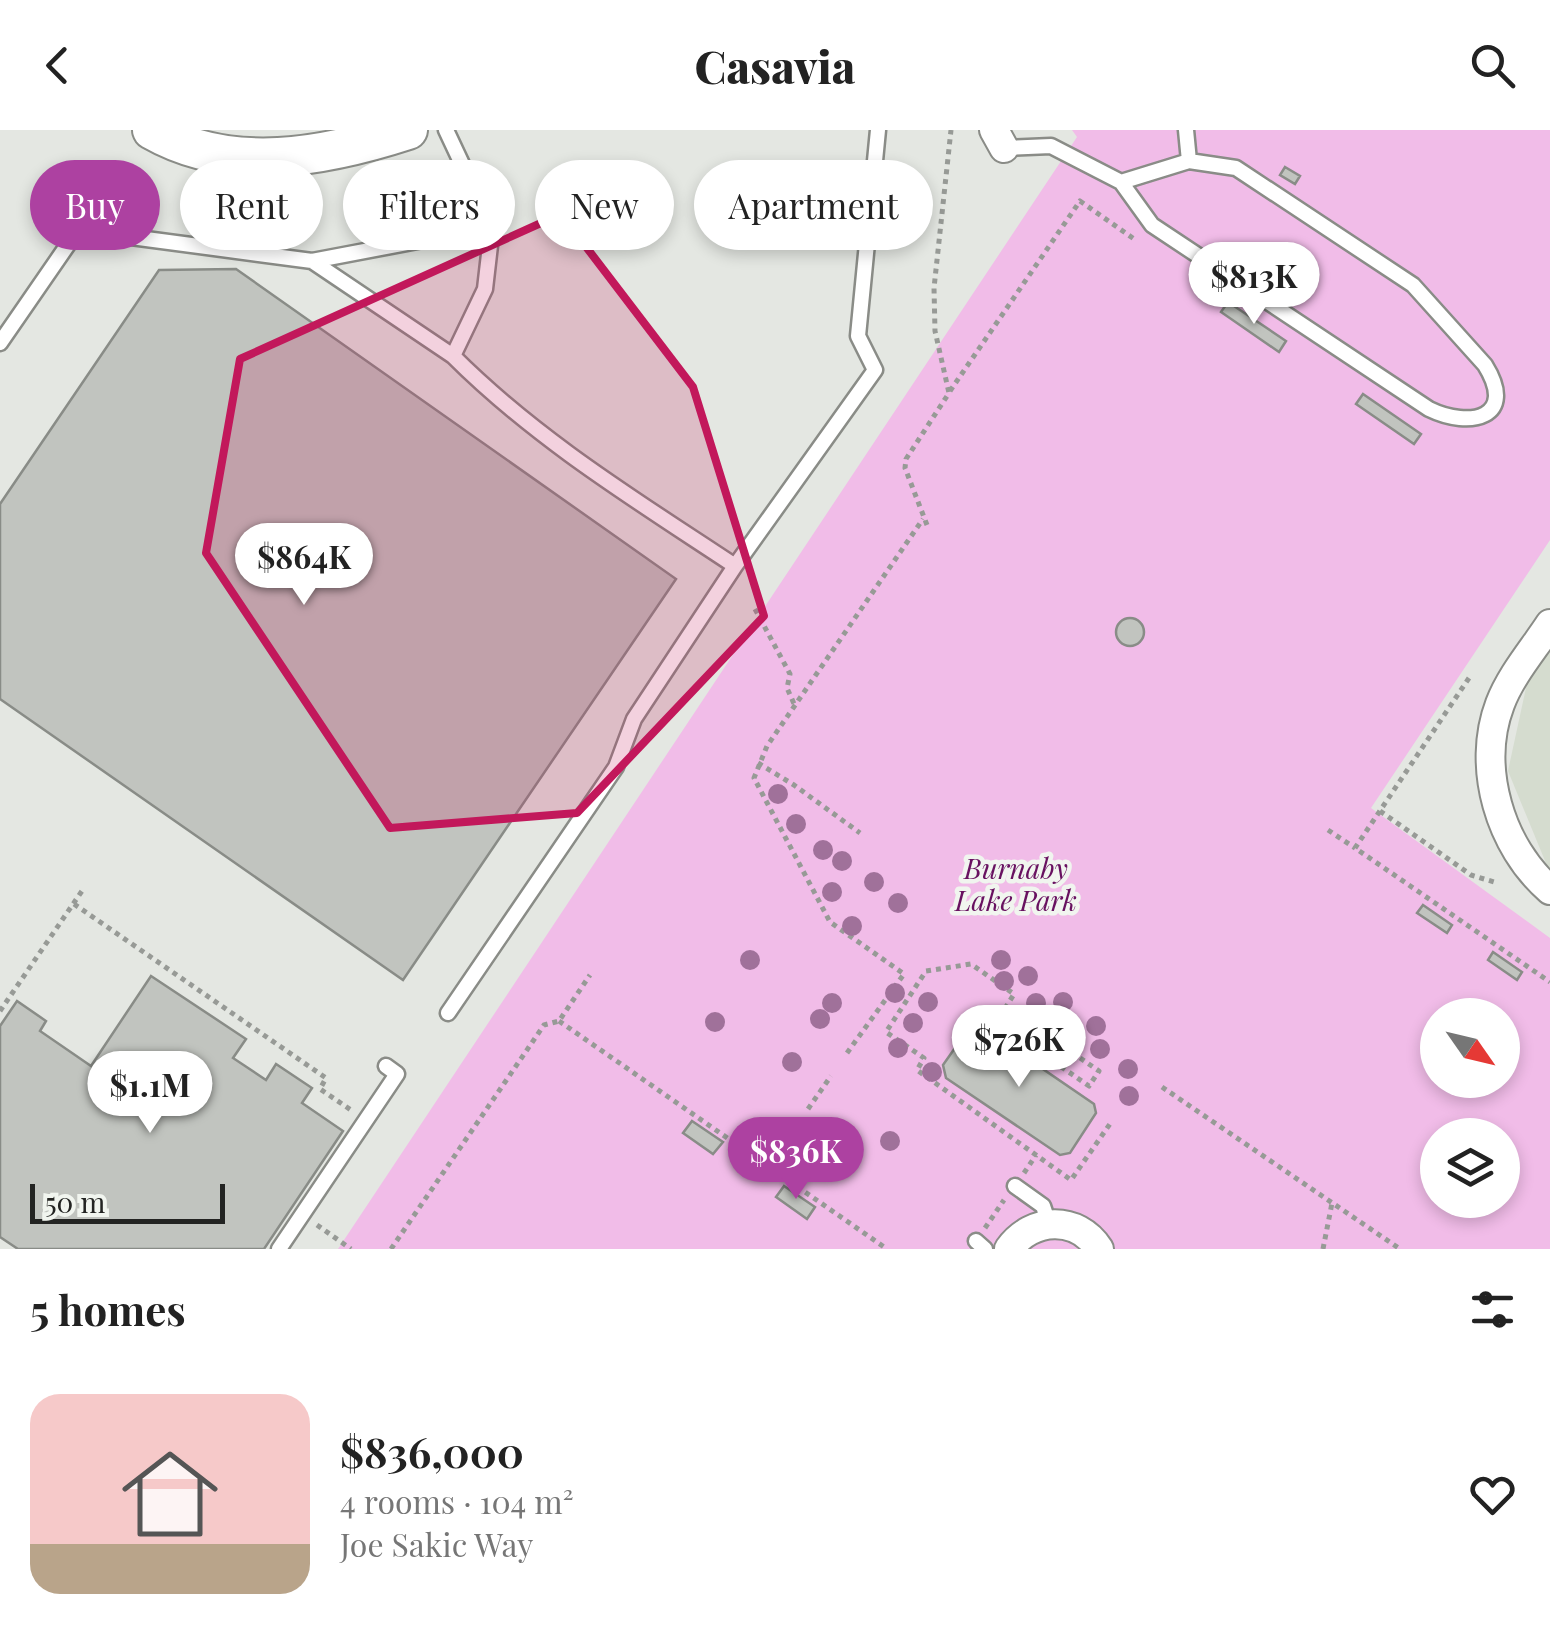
<!DOCTYPE html>
<html lang="en">
<head>
<meta charset="utf-8">
<style>
  :root { --surface:#fff; --page:#f2f2f2; --text:#222; --muted:#767676; --accent:#ad41a1 }
  body { margin:0; font-family:"Playfair Display",serif; background:var(--page); color:var(--text); height:100vh; display:flex; flex-direction:column; font-size:38px; white-space:nowrap }
  * { box-sizing:border-box; margin:0 }
  p { font-size:32px; color:var(--muted) }
  .icon { flex:none; width:55px; height:55px; fill:none; stroke:currentColor; stroke-width:2; stroke-linecap:round; stroke-linejoin:round }
  .map { position:relative; height:1119px; overflow:hidden }
  .panel { display:flex; flex-direction:column; background:var(--surface); flex:1 }
  .panel>* { flex:none }
  .banner { position:absolute; left:30px; top:30px; width:1000px; height:90px; display:flex; gap:20px }
  .needle { width:65px; rotate:124deg }
  .fabs { position:absolute; left:1420px; top:868px; display:grid; gap:20px }
  .fabs a { display:grid; place-items:center; width:100px; height:100px; border-radius:50%; background:var(--surface); box-shadow:0 5px 15px #0003; font-size:50px }
  .scale { position:absolute; left:30px; bottom:25px; width:195px; box-sizing:border-box; padding-left:10px; border:5px solid #232422; border-top:0; font-size:28px; line-height:35px; white-space:nowrap; color:#232422; -webkit-text-stroke:8px #f1f5ef; paint-order:stroke }
  .price { position:absolute; translate:-50% -85px; padding:0 22px; border-radius:35px; background:#fff; color:#222; font-size:32px; line-height:65px; filter:drop-shadow(0 2px 5px #0008) }
  .price::after { content:''; position:absolute; left:50%; top:60px; width:30px; height:22px; margin-left:-15px; background:inherit; clip-path:polygon(0 0,100% 0,50% 100%) }
  .price.selected { background:var(--accent); color:#fff }
  ul { padding:0; list-style:none }
  li { display:flex; align-items:center; gap:30px; height:250px; padding:0 30px }
  li span { display:grid; place-items:center; flex:none; width:280px; height:200px; border-radius:30px; color:#555 }
  li>.icon { margin-inline-start:auto }
  span .icon { width:120px; height:120px; fill:#fffc; stroke-width:1 }
  li b { font-size:42px }
  h2 { display:flex; justify-content:space-between; align-items:center; height:120px; padding:0 30px; font-size:42px }
  .chip { padding:0 35px; border-radius:45px; background:var(--surface); box-shadow:0 5px 15px #0003; font-size:35px; line-height:90px }
  .chip.selected { background:var(--accent); color:#fff }
  header { display:flex; justify-content:space-between; align-items:center; height:130px; padding:0 30px; background:var(--surface); font-size:45px; font-weight:800 }
  .map>svg:first-child { display:block }
  .built { fill:#d5dccf }
  .green { fill:#f1bce8; fill-rule:evenodd }
  .building { fill:#c1c4bf; stroke:#898c87; stroke-width:2.5 }
  .lines { fill:none; stroke-linecap:round; stroke-linejoin:round }
  .lane-casing { stroke:#8a8c87; stroke-width:19 }
  .street-casing { stroke:#8a8c87; stroke-width:32 }
  .secondary-casing { stroke:#8a8c87; stroke-width:42 }
  .path { stroke:#979a96; stroke-width:5; stroke-dasharray:5 5; stroke-linecap:butt }
  .lane { stroke:#fff; stroke-width:14 }
  .street { stroke:#fff; stroke-width:28 }
  .secondary { stroke:#fff; stroke-width:38 }
  .tree { fill:#a0719a }
  .marked { fill:#c2185b; fill-opacity:0.2; stroke:#c2185b; stroke-width:8; stroke-linejoin:round }
  .labels { text-anchor:middle; stroke-width:9; stroke-linejoin:round; paint-order:stroke }
  .park-label { font-size:28px; font-style:italic; fill:#681160; stroke:#f1f5ef }
</style>
</head>
<body>
<header><svg class="icon" aria-label="back" viewBox="0 0 24 24"><path d="M15 5l-7 7 7 7"/></svg>Casavia<svg class="icon" aria-label="search" viewBox="0 0 24 24"><circle cx="10" cy="10" r="6"/><path d="M15 15l6 6"/></svg></header>
<div class="map">
<svg width="1550" height="1119" viewBox="0 0 1550 1119">
  <rect width="100%" height="100%" fill="#e4e7e2"/>
  <path class="built" d="M1550 521V743L1508 641 1527 553Z"/>
  <path class="green" d="M1072 0H1550V410L1371 678 1550 808V1119H338L1077 7ZM1438 885H1502V950H1438ZM1438 1005H1502V1070H1438Z"/>
  <path class="building" d="M1285 37 1300 46 1295 54 1280 45Z
    M236 139 676 449 403 850 0 569V374L159 140Z
    M1228 172 1286 211 1279 222 1221 182Z
    M1363 264 1421 304 1414 314 1356 274Z
    M1116 502a14 14 0 1 1 28 0a14 14 0 1 1-28 0Z
    M1423 775 1452 795 1447 803 1417 783Z
    M1493 822 1522 842 1517 850 1488 830Z
    M151 846 246 909 233 928 266 950 276 934 312 958 302 973 343 1001 264 1119H18L0 1107V896L17 871 46 891 40 901 91 936Z
    M980 896 1094 974 1096 983 1070 1023 1060 1025 946 948 943 935 969 898Z
    M692 991 723 1012 713 1024 683 1003Z
    M784 1056 815 1077 807 1089 776 1067Z"/>
  <g class="lines">
    <defs>
      <path id="lane" d="M446 0 492 98 485 159 453 226C537 310 637 371 735 436L875 240 858 206 878 0
        M1186 0 1189 31
        M1004 18 1051 16 1121 52 1152 95 1429 279C1470 299 1518 288 1485 235L1413 155 1236 38 1189 31 1121 52
        M312 131 453 226
        M0 213 78 100 312 131 444 106 484 82
        M448 883 616 637 634 589 735 436
        M1015 1056 1043 1076 1049 1094
        M976 1111 985 1119
        M279 1119 397 944 386 936"/>
      <path id="street" d="M994 0 1004 18
        M1550 494C1533 520 1511 545 1500 574 1476 637 1500 717 1550 760
        M1009 1119C1032 1087 1077 1085 1099 1119"/>
      <path id="secondary" d="M152 0C231 45 325 27 408 0"/>
    </defs>
    <use href="#lane" class="lane-casing"/>
    <use href="#street" class="street-casing"/>
    <use href="#secondary" class="secondary-casing"/>
    <path class="path" d="M950 261 1080 71 1137 111
      M927 395 905 338 906 329 949 263 935 201 934 158 951 0
      M755 479 790 544 787 558 795 576
      M1469 548 1355 718 1550 852
      M758 633 794 655 860 703
      M1380 681 1471 745 1494 752
      M1328 700 1355 718
      M74 774 326 948 320 959 351 980
      M1006 877 1099 941 1089 956 996 892C1002 883 1008 874 1014 864L971 834 926 841 886 902 924 928 917 940 1071 1050 1112 991
      M0 881 84 758
      M559 891 887 1119
      M847 923 904 844 830 792 754 648 767 616 923 389
      M1162 957 1400 1119
      M808 979 831 946
      M768 1037 793 1000
      M1024 1043 1036 1025
      M317 1095 351 1119
      M985 1098 1004 1070
      M391 1119 544 895 559 891 590 845
      M1323 1119 1332 1073"/>
    <use href="#lane" class="lane"/>
    <use href="#street" class="street"/>
    <use href="#secondary" class="secondary"/>
  </g>
  <g class="tree">
    <circle cx="778" cy="664" r="10"/>
    <circle cx="796" cy="694" r="10"/>
    <circle cx="823" cy="720" r="10"/>
    <circle cx="842" cy="731" r="10"/>
    <circle cx="874" cy="752" r="10"/>
    <circle cx="832" cy="762" r="10"/>
    <circle cx="898" cy="773" r="10"/>
    <circle cx="852" cy="796" r="10"/>
    <circle cx="750" cy="830" r="10"/>
    <circle cx="1001" cy="830" r="10"/>
    <circle cx="1028" cy="846" r="10"/>
    <circle cx="1004" cy="851" r="10"/>
    <circle cx="895" cy="863" r="10"/>
    <circle cx="928" cy="872" r="10"/>
    <circle cx="1063" cy="872" r="10"/>
    <circle cx="832" cy="873" r="10"/>
    <circle cx="1036" cy="873" r="10"/>
    <circle cx="820" cy="889" r="10"/>
    <circle cx="715" cy="892" r="10"/>
    <circle cx="913" cy="893" r="10"/>
    <circle cx="1096" cy="896" r="10"/>
    <circle cx="1073" cy="899" r="10"/>
    <circle cx="898" cy="918" r="10"/>
    <circle cx="1100" cy="919" r="10"/>
    <circle cx="792" cy="932" r="10"/>
    <circle cx="1128" cy="939" r="10"/>
    <circle cx="932" cy="942" r="10"/>
    <circle cx="1129" cy="966" r="10"/>
    <circle cx="890" cy="1011" r="10"/>
  </g>
  <path class="marked" d="M561 84 693 257 764 486 577 683 390 698 206 423 240 229Z"/>
  <g class="labels">
    <g class="park-label">
      <text x="1016" y="749">Burnaby<tspan x="1016" dy="32">Lake Park</tspan></text>
    </g>
  </g>
</svg>
<div class="fabs">
<a><svg class="needle" viewBox="-14 -14 28 28"><path d="M0-13l5 13h-10z" fill="#e53935"/><path d="M0 13l5-13h-10z" fill="#767676"/></svg></a>
<a><svg class="icon" aria-label="layers" viewBox="0 0 24 24"><path d="M12 4l9 5-9 5-9-5zM3 14l9 5 9-5"/></svg></a>
</div>
<div class="scale">50 m</div>
<b class="price" style="left:1254px;top:197px">$813K</b>
<b class="price" style="left:304px;top:478px">$864K</b>
<b class="price" style="left:1019px;top:960px">$726K</b>
<b class="price" style="left:150px;top:1006px">$1.1M</b>
<b class="price selected" style="left:796px;top:1072px">$836K</b>
<div class="banner">
<a class="chip selected">Buy</a>
<a class="chip">Rent</a>
<a class="chip">Filters</a>
<a class="chip">New</a>
<a class="chip">Apartment</a>
</div>
</div>
<section class="panel">
<h2>5 homes<svg class="icon" aria-label="filters" viewBox="0 0 24 24"><path d="M4 7h16M4 17h16"/><circle cx="9" cy="7" r="2"/><circle cx="15" cy="17" r="2"/></svg></h2>
<ul>
<li><span style="background:linear-gradient(#f6c9c9 75%,#b9a48a 0)"><svg class="icon" aria-label="home" viewBox="0 0 24 24"><path d="M3 11l9-7 9 7M6 9v11h12V9"/></svg></span><div><b>$836,000</b><p>4 rooms · 104 m²</p><p>Joe Sakic Way</p></div><svg class="icon" aria-label="heart" viewBox="0 0 24 24"><path d="M12 20l-8-8c-3-5 5-10 8-4 3-6 11-1 8 4z"/></svg></li>
</ul>
</section>
</body>
</html>
